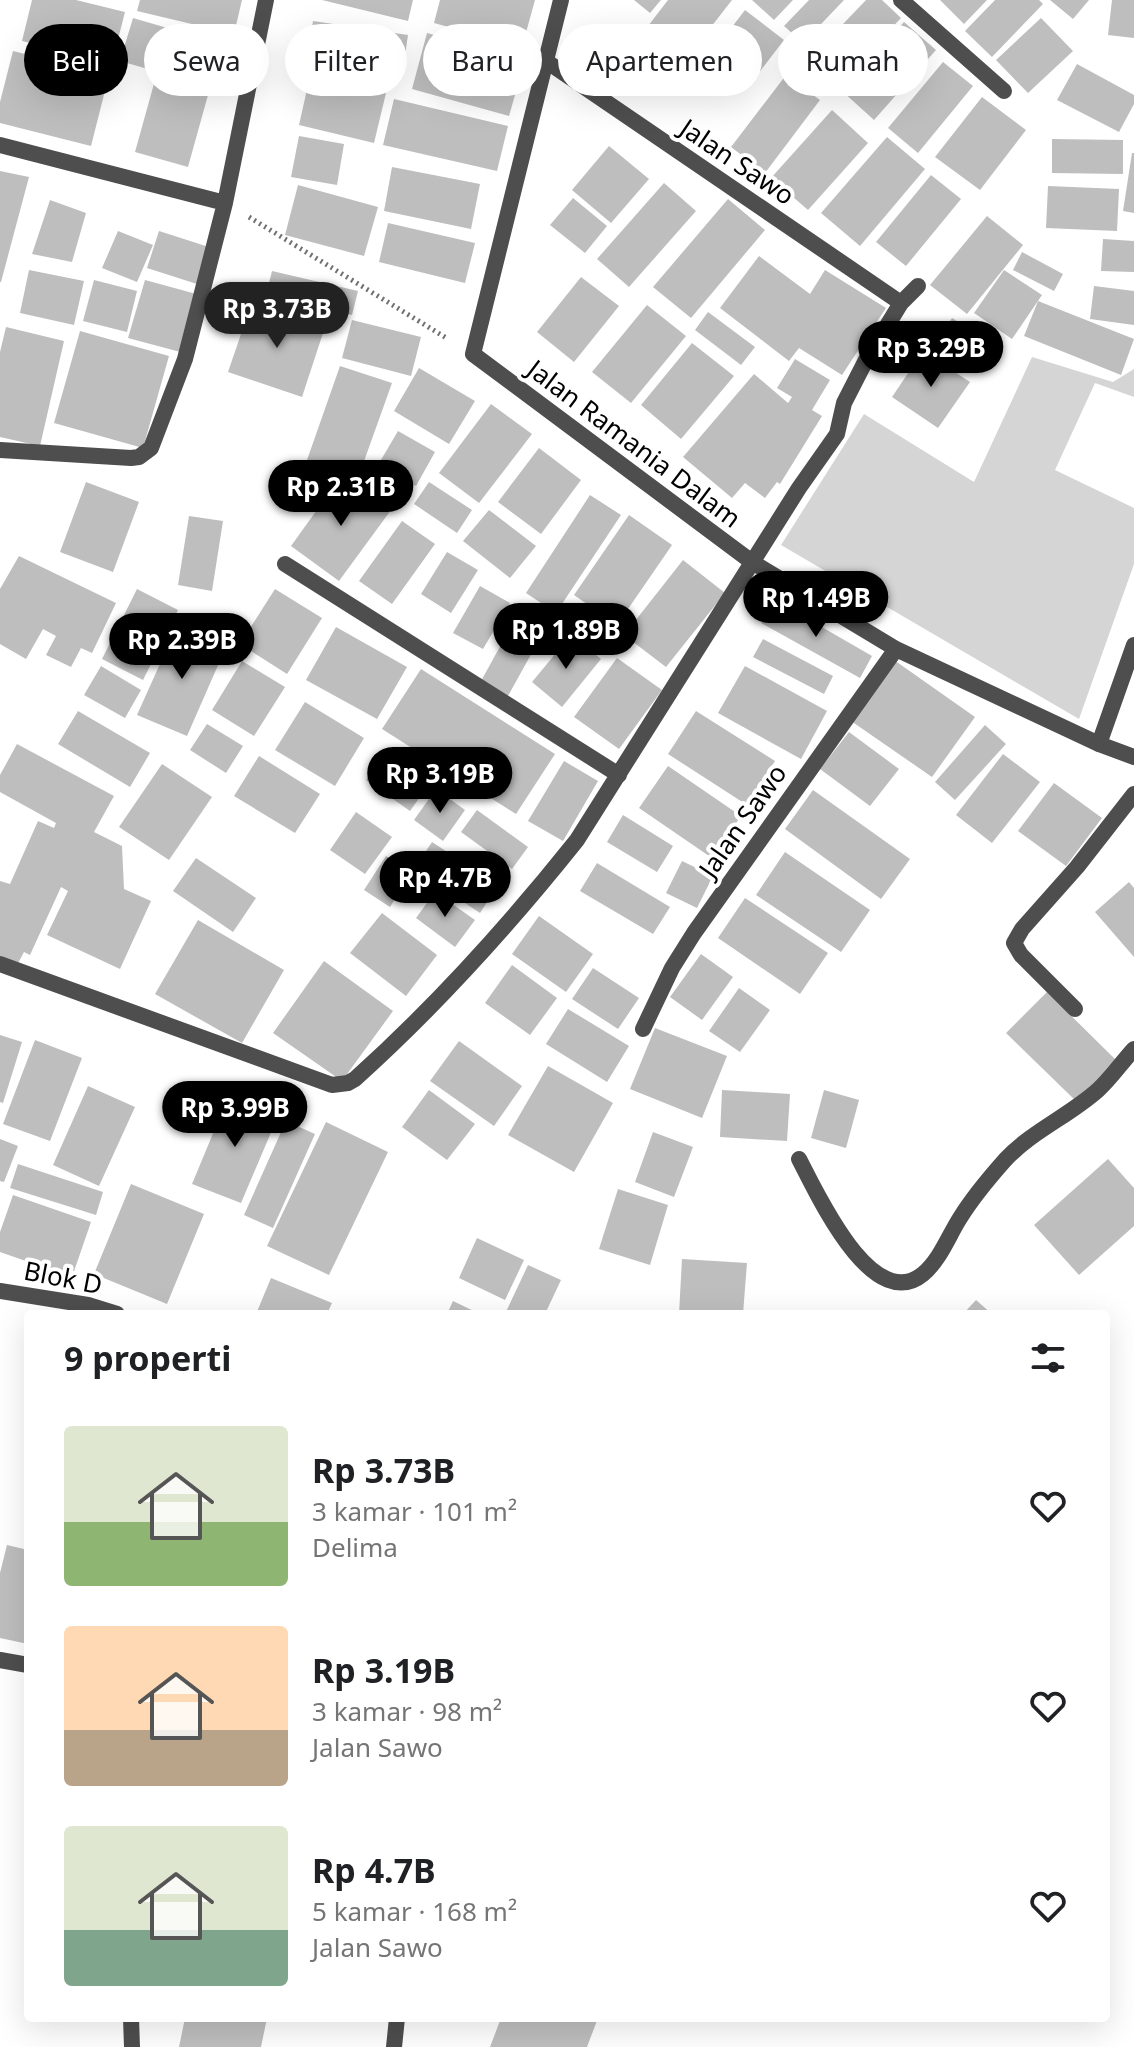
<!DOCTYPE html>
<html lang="id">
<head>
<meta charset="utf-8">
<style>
  :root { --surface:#fff; --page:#f2f2f2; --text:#202124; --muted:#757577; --accent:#000 }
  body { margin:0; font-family:"Noto Sans",sans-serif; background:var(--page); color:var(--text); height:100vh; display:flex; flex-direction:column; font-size:30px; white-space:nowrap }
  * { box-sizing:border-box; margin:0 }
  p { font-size:26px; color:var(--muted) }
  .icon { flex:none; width:44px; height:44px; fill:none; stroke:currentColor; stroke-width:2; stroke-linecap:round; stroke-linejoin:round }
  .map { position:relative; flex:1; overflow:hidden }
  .side { position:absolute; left:24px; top:1310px; width:1086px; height:712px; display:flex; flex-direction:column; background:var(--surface); border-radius:8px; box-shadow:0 8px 32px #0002 }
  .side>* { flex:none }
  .hud { position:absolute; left:24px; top:24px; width:1086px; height:72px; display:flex; gap:16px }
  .price { position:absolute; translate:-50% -68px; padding:0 18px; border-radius:28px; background:var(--accent); color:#fff; font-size:26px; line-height:52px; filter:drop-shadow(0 2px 4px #0008) }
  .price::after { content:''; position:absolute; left:50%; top:48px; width:24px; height:18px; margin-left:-12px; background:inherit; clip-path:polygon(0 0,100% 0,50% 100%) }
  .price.selected { background:#222; color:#fff }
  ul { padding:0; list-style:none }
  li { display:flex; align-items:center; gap:24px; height:200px; padding:0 40px }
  li span { display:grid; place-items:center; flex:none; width:224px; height:160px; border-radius:8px; color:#555 }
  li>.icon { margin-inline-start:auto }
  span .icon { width:96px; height:96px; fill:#fffc; stroke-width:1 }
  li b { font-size:34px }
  h2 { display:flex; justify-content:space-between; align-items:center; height:96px; padding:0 40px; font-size:34px }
  .pill { padding:0 28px; border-radius:36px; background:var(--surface); box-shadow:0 8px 32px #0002; font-size:28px; line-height:72px }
  .pill.selected { background:var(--accent); color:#fff }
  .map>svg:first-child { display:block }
  .green { fill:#d5d5d5 }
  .building { fill:#bebebe }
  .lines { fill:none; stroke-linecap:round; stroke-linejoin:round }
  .path { stroke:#707070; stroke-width:5; stroke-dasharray:2 4; stroke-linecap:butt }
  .service { stroke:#4e4e4e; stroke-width:16 }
  .minor { stroke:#4e4e4e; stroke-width:16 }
  .labels { text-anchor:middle; stroke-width:8; stroke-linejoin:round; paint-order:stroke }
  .street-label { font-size:26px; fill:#000; stroke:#fff }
</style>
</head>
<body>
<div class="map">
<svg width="1134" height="2047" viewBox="0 0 1134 2047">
  <rect width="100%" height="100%" fill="#fff"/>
  <path class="green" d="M1032 357 1113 382 1134 369V397L1095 383 1055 470 1134 508V564L1079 719 781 545 864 414 974 482Z"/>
  <path class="building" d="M32 0H76L125 12 112 63 22 41Z
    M140 0H242L234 34 137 11Z
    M322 0H413L408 21Z
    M440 0H535L522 47 434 23Z
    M634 0H661L650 13Z
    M668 0H732L668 82 628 52Z
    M752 0H793L774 20Z
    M809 0H844L803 43 784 26Z
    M866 0H882L901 18 829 94 801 68Z
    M940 0H987L964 24Z
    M995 0H1039L1043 4 992 57 965 31Z
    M1050 0H1089L1073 19Z
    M1112 0H1134V38L1108 35Z
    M745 10 784 40 751 83 712 53Z
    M133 18 236 48 224 91 120 61Z
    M1041 18 1073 51 1028 93 996 60Z
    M313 21 408 35 402 76 307 62Z
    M904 22 936 50 874 120 842 91Z
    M427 33 525 60 509 116 412 89Z
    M13 51 109 75 91 146 0 123V102Z
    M943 62 973 86 918 153 888 128Z
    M1077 64 1134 95V104L1119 132 1057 100Z
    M786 75 820 100 765 173 731 147Z
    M310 76 386 93 374 143 299 125Z
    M155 80 208 95 188 167 135 152Z
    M982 97 1026 130 980 190 935 157Z
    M394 99 508 126 497 171 383 145Z
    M832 110 868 143 808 210 771 178Z
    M299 136 344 144 337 185 291 177Z
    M887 137 925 169 860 246 821 213Z
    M1052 139 1123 140V174L1052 173Z
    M609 146 649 179 611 223 572 190Z
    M1132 153H1134V213L1123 211Z
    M392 167 480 184 471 229 384 211Z
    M0 171 29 177 1 282H0Z
    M931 175 961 199 906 266 876 242Z
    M664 183 696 211 629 287 597 259Z
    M298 185 378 207 364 256 285 235Z
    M1048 186 1119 189 1117 231 1046 228Z
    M573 198 607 226 585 253 550 225Z
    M728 199 765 230 691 318 653 287Z
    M50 200 86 213 72 262 32 254Z
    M987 216 1023 245 967 314 930 285Z
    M388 223 475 243 465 283 379 262Z
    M118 231 153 245 137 282 102 268Z
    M159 231 212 248 200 285 147 268Z
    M1103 239 1134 241V272L1101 271Z
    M1022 252 1063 274 1054 291 1013 270Z
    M759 256 810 294 825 270 886 308 842 375 799 348 789 361 720 308Z
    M29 270 84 281 74 325 20 313Z
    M1004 270 1042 295 1012 339 974 313Z
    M272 271 358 291 352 315 266 295Z
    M581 277 619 306 574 362 537 332Z
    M94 280 137 291 127 332 83 321Z
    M145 280 200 295 184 353 128 338Z
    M1094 286 1134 291V325L1090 319Z
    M1038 301 1134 339 1121 375 1024 336Z
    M252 302 325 327 302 397 228 372Z
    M647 305 686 336 631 403 592 372Z
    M708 312 755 347 741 365 695 330Z
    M952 318 996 345 979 372 935 345Z
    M352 320 421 337 411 376 342 358Z
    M6 327 64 341 40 446 0 437V352Z
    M80 331 169 356 143 448 54 423Z
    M692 343 734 376 681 439 641 405Z
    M923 351 970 382 938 428 892 397Z
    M795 359 830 380 812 410 822 416 780 484 777 482 765 498 745 483 732 498 683 457 754 374 788 403 792 397 777 388Z
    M340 366 392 383 358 478 307 460Z
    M419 368 475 401 449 444 394 411Z
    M491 404 532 434 479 503 439 473Z
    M398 431 435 452 416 486 378 465Z
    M539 448 581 480 541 534 498 502Z
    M342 475 391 510 339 581 291 546Z
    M86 482 139 502 113 572 60 552Z
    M429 482 472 510 457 533 414 504Z
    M590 495 621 515 556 613 526 593Z
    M489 510 536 546 510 578 463 541Z
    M629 515 672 545 617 625 574 595Z
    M189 516 223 521 212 591 178 585Z
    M402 521 435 544 392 604 359 581Z
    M447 552 478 570 451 613 421 594Z
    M19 556 116 603 92 653 81 648 71 667 46 655 56 636 43 629 26 659 0 644V589Z
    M683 560 725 593 666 667 624 635Z
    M480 586 510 603 483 649 453 633Z
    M137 589 178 610 143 680 102 659Z
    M275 589 322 618 287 674 240 644Z
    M775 600 872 656 860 678 761 623Z
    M523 605 550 620 508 696 481 681Z
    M177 626 226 647 187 736 137 715Z
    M336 627 407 667 377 719 306 680Z
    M571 635 601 659 562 707 532 682Z
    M763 639 833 676 824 694 753 657Z
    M617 658 662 690 619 749 574 717Z
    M894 660 975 717 932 777 851 721Z
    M242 661 285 687 254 736 212 710Z
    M101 666 141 690 125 718 84 695Z
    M745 666 827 711 801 759 718 713Z
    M421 669 555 754 516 814 382 729Z
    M305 702 364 738 335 786 275 750Z
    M78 711 150 753 130 787 58 744Z
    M696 711 775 761 747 805 668 754Z
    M207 724 243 746 226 773 190 750Z
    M985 725 1006 744 955 800 935 782Z
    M849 732 899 769 870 806 820 769Z
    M17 744 114 796 94 832 122 846 124 889 151 901 120 969 47 935 68 891 61 887 30 955 24 952 15 969 0 960V881L10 884 38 821 54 828 56 823 0 792V775Z
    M388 749 432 780 410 811 366 780Z
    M1003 754 1040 782 992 843 956 815Z
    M259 756 320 794 295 833 234 796Z
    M564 761 598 781 563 841 528 821Z
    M162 764 212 797 169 860 119 827Z
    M668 766 741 816 712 858 639 808Z
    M1054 783 1102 818 1066 866 1018 831Z
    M436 789 465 810 443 841 414 820Z
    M813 790 910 859 881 899 785 829Z
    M477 810 528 847 512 869 461 832Z
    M356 812 392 837 365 874 330 850Z
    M623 815 673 846 657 872 607 842Z
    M432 842 498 885 480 913 414 869Z
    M785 852 870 910 841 952 756 895Z
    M386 856 412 872 390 907 364 890Z
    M196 858 256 898 233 932 173 891Z
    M682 861 713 876 697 908 666 893Z
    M597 863 670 907 653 934 580 891Z
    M1129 882 1134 888V957L1095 912Z
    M435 892 475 920 455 947 416 918Z
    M745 898 828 953 800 994 718 938Z
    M382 913 437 955 406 996 350 953Z
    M539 916 593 954 566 992 512 954Z
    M198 920 284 970 242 1043 155 994Z
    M701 954 733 977 702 1020 670 997Z
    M324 961 393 1011 342 1081 273 1033Z
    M512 965 557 998 530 1035 485 1003Z
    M593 968 639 998 618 1029 572 999Z
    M739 988 770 1010 740 1052 709 1031Z
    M1047 992 1117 1061 1077 1102 1006 1033Z
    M568 1009 629 1046 607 1082 546 1044Z
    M655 1028 727 1056 702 1118 630 1089Z
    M0 1035 22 1042 3 1103 0 1102Z
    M35 1040 82 1058 50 1141 3 1124Z
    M459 1041 522 1086 494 1126 430 1081Z
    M548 1066 613 1103 574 1172 508 1135Z
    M88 1086 135 1107 99 1186 53 1165Z
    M429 1090 475 1124 447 1160 402 1127Z
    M722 1090 790 1094 787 1141 720 1137Z
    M824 1090 859 1100 846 1148 811 1138Z
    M229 1095 278 1116 241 1203 192 1184Z
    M286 1121 315 1134 273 1228 244 1215Z
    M326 1122 388 1152 329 1275 267 1246Z
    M653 1132 693 1147 674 1197 635 1182Z
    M0 1139 18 1146 4 1182 0 1181Z
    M1108 1159 1134 1188V1226L1079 1275 1034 1225Z
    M18 1164 103 1192 96 1215 10 1188Z
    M131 1184 204 1214 167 1304 94 1274Z
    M618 1189 668 1205 650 1265 599 1249Z
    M13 1195 91 1222 72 1277 0 1252V1232Z
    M477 1238 524 1260 505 1300 459 1278Z
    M682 1259 747 1263 743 1314H679Z
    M528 1265 561 1280 545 1314H505Z
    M271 1278 332 1303 327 1314H256Z
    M976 1300 992 1314H963Z
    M453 1301 480 1314H447Z
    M7 1545 28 1550V1644L0 1638V1573Z
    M185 2018H267L261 2047H179Z
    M501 2018H598L587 2047H490Z"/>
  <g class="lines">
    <path class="path" d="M249 217 448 339"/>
    <path class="service" d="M1099 744 1134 645"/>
    <path class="minor" d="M561 0 473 354 752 562 896 649 1099 744 1134 757
      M901 0 1004 91
      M546 61 901 303
      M0 145 225 203
      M0 450 131 458 139 457 151 448 185 359 225 203 266 0
      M285 564 619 775
      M0 964 332 1085 348 1083 355 1079C435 1007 510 924 577 840L799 488 837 434 844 403 866 360 901 303 918 286
      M1075 1009 1021 955 1014 943 1022 929 1077 867 1134 794
      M643 1029 672 968 694 933 896 649
      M799 1159C816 1191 872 1316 923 1274 940 1260 949 1235 960 1218 973 1197 989 1178 1005 1160 1032 1131 1069 1116 1098 1090 1111 1078 1122 1062 1134 1049
      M0 1291 88 1305 117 1314
      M0 1660 28 1665
      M131 2018 132 2047
      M394 2047 397 2018"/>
  </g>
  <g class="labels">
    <g class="street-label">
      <text transform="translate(737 162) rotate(34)" y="9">Jalan Sawo</text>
      <text transform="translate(634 444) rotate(37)" y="9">Jalan Ramania Dalam</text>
      <text transform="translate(743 821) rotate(-55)" y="9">Jalan Sawo</text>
      <text transform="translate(63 1278) rotate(11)" y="9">Blok D</text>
    </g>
  </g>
</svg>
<b class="price selected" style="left:277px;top:350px">Rp 3.73B</b>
<b class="price" style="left:931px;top:389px">Rp 3.29B</b>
<b class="price" style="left:341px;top:528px">Rp 2.31B</b>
<b class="price" style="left:816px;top:639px">Rp 1.49B</b>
<b class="price" style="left:566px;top:671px">Rp 1.89B</b>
<b class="price" style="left:182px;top:681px">Rp 2.39B</b>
<b class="price" style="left:440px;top:815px">Rp 3.19B</b>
<b class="price" style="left:445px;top:919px">Rp 4.7B</b>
<b class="price" style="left:235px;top:1149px">Rp 3.99B</b>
<div class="hud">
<a class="pill selected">Beli</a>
<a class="pill">Sewa</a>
<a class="pill">Filter</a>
<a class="pill">Baru</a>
<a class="pill">Apartemen</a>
<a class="pill">Rumah</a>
</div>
<section class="side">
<h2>9 properti<svg class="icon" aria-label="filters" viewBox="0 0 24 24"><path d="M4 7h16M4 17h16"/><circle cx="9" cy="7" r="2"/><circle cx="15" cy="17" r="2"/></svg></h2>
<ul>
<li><span style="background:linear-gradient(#dfe7d0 60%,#8fb573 0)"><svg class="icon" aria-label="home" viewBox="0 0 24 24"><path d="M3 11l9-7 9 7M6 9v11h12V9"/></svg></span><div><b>Rp 3.73B</b><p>3 kamar · 101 m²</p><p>Delima</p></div><svg class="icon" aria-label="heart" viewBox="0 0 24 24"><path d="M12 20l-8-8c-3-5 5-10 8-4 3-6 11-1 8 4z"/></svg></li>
<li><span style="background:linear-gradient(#ffd9b3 65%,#b9a48a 0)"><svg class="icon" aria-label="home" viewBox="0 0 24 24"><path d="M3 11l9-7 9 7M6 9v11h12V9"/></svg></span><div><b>Rp 3.19B</b><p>3 kamar · 98 m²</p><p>Jalan Sawo</p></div><svg class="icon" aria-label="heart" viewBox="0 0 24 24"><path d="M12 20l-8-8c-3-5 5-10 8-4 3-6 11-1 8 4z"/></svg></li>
<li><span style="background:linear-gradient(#dfe7d0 65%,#7fa58c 0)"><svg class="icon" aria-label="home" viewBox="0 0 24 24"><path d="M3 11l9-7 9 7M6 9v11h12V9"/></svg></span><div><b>Rp 4.7B</b><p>5 kamar · 168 m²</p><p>Jalan Sawo</p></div><svg class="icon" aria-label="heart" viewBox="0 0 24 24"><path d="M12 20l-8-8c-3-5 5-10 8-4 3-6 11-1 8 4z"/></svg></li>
</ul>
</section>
</div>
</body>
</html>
